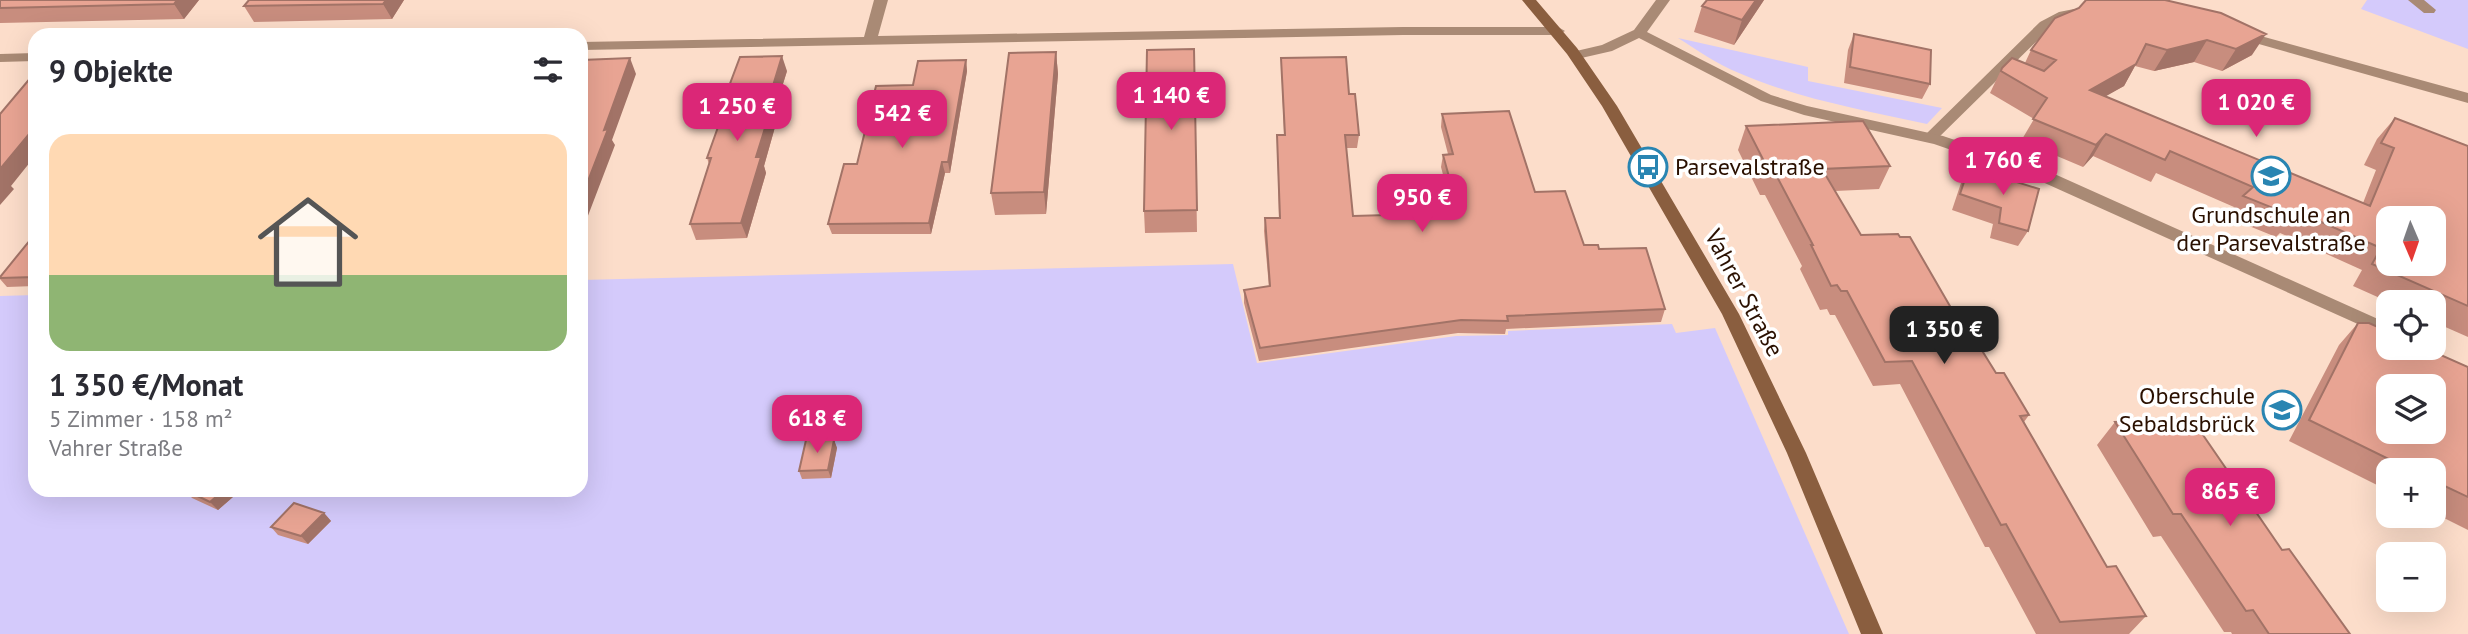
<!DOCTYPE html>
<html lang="de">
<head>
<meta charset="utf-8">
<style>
  :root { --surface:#fff; --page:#f2f2f3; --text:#2b2b33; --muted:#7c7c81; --line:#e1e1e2; --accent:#db2777 }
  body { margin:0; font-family:"PT Sans",sans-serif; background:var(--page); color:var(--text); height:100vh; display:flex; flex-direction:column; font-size:26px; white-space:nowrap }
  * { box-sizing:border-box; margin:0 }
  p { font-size:23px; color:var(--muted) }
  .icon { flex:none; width:38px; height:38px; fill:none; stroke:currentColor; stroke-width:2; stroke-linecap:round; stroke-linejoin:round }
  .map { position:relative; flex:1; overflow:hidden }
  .details { position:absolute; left:28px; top:28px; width:560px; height:469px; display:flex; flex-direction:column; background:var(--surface); border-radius:21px; box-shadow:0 7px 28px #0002 }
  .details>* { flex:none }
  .needle { width:46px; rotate:178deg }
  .fabs { position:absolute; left:2376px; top:206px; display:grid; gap:14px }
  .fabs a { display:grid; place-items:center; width:70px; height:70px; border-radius:14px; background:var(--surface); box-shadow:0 7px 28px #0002; font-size:35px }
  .price { position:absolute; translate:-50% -60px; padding:0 16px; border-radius:14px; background:var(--accent); color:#fff; font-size:23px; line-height:46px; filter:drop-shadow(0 2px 4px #0008) }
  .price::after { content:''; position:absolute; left:50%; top:42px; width:21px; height:16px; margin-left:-10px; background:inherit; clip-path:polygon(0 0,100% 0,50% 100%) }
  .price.active { background:#222; color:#fff }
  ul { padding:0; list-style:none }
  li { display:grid; align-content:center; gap:14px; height:371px; padding:0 21px }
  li+li { border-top:2px solid var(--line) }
  li span { display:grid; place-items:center; height:217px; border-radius:21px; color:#555 }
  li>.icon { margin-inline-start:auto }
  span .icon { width:126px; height:126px; fill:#fffc; stroke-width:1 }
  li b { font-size:30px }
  h2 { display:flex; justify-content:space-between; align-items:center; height:84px; padding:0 21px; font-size:30px }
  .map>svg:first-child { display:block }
  .green { fill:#d4cafb }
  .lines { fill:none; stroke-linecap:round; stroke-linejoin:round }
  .service { fill:#a98a75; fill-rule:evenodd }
  .minor { fill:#a98a75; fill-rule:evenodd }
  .secondary { fill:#8a5e3f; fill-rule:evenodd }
  .wall { fill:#c88d7e }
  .shaded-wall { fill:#a27367 }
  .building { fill:#e8a493; stroke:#a27367; stroke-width:2; fill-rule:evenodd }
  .labels { text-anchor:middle; stroke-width:7; stroke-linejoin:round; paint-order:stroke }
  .poi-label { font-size:24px; fill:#2a1000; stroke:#fff; text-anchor:start }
  .street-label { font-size:24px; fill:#2a1000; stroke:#fff }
</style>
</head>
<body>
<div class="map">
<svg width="2468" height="634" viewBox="0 0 2468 634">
  <rect width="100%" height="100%" fill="#fcddca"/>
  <path class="green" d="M2367 0H2468V49L2361 9Z
    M1678 38 1808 67V81L1942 108 1927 124C1863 110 1799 99 1739 73 1717 64 1697 50 1678 38Z
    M1233 264 1257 363 1456 336 1508 335V331L1672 324 1676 333 1715 328 1849 634H0V296L35 295V490H581V280Z"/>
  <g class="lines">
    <path class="service" d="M2408 0H2424L2436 10 2434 13H2424Z
      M2074 9 2081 13 2079 16 2050 28 1935 141H1925L1922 138 1925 135 2040 22 2059 12Z
      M2239 30 2468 93V103L2234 37 2232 34Z"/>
    <path class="minor" d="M874 0H888L878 36 1403 27H1558L1565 31 1558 35H1403L581 50V42L864 37Z
      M1656 0H1670L1647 32 1771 95 1807 106 1943 136 2050 172 2389 324V338L2038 180 1934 144 1804 115 1761 101 1639 38 1612 51 1577 59 1570 55 1572 52 1602 45 1634 30Z
      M35 53V61L0 62V54Z"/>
    <path class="secondary" d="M1522 0H1536L1577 48 1617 106 1739 314 1806 453 1883 634H1861L1787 453 1722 314 1602 106 1567 54Z"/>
  </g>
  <path class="wall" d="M0 0H199L184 19 0 23Z
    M249 0H404L392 19 254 22 244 6Z
    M1764 0 1734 45 1694 32 1702 6Z
    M2221 13 2252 55 2222 71 2194 62 2154 71 2135 66 2124 86 2105 96 2363 203 2376 170 2364 165 2377 139 2395 118 2468 146V337L2434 322V303H2391L2353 286 2362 270 2280 233 2276 237 2227 217 2234 207 2156 173 2151 182 2093 156 2083 167 2021 141 2034 119 1990 93 2002 68 2025 63 2031 50Z
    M1854 34 1930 84 1922 99 1844 83 1848 50Z
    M1194 49 1197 232 1145 233 1144 211Z
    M1056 52 1058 74 1046 214 995 215 991 193Z
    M1281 58 1349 94 1359 135 1357 148H1346L1353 216 1453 213 1441 167 1443 155 1448 154 1441 127 1442 114 1535 192 1584 245 1599 249 1665 309 1661 322 1506 329 1505 334 1458 333 1259 361 1244 303V290L1269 287 1264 231 1265 218H1279L1277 135H1284Z
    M966 60 967 71 950 173H945L931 234H832L828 224 857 164 913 85Z
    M787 71 772 119 775 127 764 166 766 173 747 238 696 240 690 224 709 164 707 158 721 120 719 113Z
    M1746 126 1890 166 1879 189 1835 191 1861 235 1958 320 1996 373 2029 415 2024 422 2107 567 2146 616 2129 634H2036L1989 547H1985L1900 384 1873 386 1835 315H1830L1827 309 1820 310 1800 269 1802 266 1765 195H1760L1738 150Z
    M1969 167 2028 231 2018 246 1990 238 1993 224 1952 210 1961 183Z
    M35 234V286L7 287 0 279V277Z
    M2358 323 2468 367V530L2434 513V471H2389V491L2289 441 2339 345Z
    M2115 422 2282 550 2350 634H2232L2231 632H2224L2161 536 2153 537 2097 445Z
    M834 440 837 448 831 478 802 479 799 471Z
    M185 490H241L218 510 192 498Z
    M324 513 331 521 308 544 278 535 271 527Z"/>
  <path class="shaded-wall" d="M177 0H199L184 19 174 4Z
    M386 0H404L392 19 383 4Z
    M1756 0H1764L1734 45 1742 20Z
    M2266 34 2252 55 2222 71 2236 49Z
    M2207 40 2194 62 2154 71 2167 50Z
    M1056 52 1058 74 1046 214 1044 192Z
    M782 56 787 71 772 119 775 127 764 166 766 173 747 238 741 223 756 157 765 112Z
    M630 58 636 74 612 140 615 145 581 234V199L604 130Z
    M966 60 967 71 950 173 948 162Z
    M2136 64 2124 86 2078 112 2090 90Z
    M35 127V156L11 186 14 189 0 205V169Z
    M2106 134 2093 156 2083 167 2096 145Z
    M942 162 945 173 931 234 929 223Z
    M834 440 837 448 831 478 828 470Z
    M224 490H241L218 510 210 502Z
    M324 513 331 521 308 544 301 536Z"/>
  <path class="building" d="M0 0H177L174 4 0 8Z
    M249 0H386L383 4 244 6Z
    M1707 0H1756L1742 20 1702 6Z
    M2086 0H2165L2221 13 2266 34 2236 49 2207 40 2167 50 2146 44 2136 64 2090 90 2370 206 2394 148 2381 143 2395 118 2468 146V306L2372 264 2381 248 2296 211 2293 216 2243 196 2253 187 2170 151 2165 160 2106 134 2096 145 2033 119 2047 98 2001 71 2002 68 2012 58 2044 71 2056 60 2031 50 2055 18 2079 8ZM2389 219H2434V264H2389Z
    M1854 34 1931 50 1930 84 1850 67Z
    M1194 49 1197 210 1144 211 1147 50Z
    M1056 52 1044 192 991 193 1009 53Z
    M782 56 765 112H770L756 157H761L741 223 690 224 711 158H707L723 113H719L740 57Z
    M1346 57 1349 94H1355L1359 135H1345L1353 216 1459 213 1443 155 1453 154 1442 114 1509 111 1535 192 1565 191 1584 245H1598L1599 249 1646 248 1665 309 1507 316 1508 321 1461 320 1260 348 1244 290 1270 286 1265 218H1280L1277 135H1285L1281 58Z
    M630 58 604 130 608 129 581 199V62L582 60Z
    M966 60 948 162H942L929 223 828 224 844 164H857L876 86 913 85 918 61Z
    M32 76H35V127L0 169V114Z
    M1863 121 1890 166 1822 169 1861 235 1898 234 1900 237H1910L1958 320H1963L1996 373H2004L2029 415 2020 416 2107 567 2116 566 2146 616 2060 622 2006 524 2001 525 1912 361 1885 362 1847 291H1841L1837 285 1831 286 1811 245H1813L1774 171H1769L1746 126Z
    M1969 167 2039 189 2028 231 1999 223 2001 208 1960 194Z
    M35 234V277L0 278V277Z
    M2358 323H2369L2389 332V348H2425L2468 367V497L2434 481V471H2413L2309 420ZM2389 387H2434V432H2389Z
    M2192 419 2282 550 2289 549 2350 634H2269L2253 610 2246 611 2181 514H2173L2115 422Z
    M806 440H834L828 470 799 471Z
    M185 490H224L210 502Z
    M294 503 324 513 301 536 271 527Z"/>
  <defs>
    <symbol id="bus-ring" viewBox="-11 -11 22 22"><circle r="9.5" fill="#fff" stroke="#2985b2" stroke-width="1.5"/><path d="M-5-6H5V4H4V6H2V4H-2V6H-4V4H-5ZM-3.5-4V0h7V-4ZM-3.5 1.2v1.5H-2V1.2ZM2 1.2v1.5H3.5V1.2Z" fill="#2985b2"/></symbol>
    <symbol id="school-ring" viewBox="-11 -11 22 22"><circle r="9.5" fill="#fff" stroke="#2985b2" stroke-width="1.5"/><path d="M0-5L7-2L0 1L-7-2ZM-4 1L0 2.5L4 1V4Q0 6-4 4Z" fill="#2985b2"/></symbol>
  </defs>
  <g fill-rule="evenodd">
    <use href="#bus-ring" x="1626" y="145" width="44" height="44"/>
    <use href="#school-ring" x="2249" y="154" width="44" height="44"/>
    <use href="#school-ring" x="2260" y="388" width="44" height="44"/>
  </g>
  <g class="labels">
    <g class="poi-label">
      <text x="1675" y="175">Parsevalstraße</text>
      <text x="2271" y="223" text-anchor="middle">Grundschule an<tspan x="2271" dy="28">der Parsevalstraße</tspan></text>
      <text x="2255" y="404" text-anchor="end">Oberschule<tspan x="2255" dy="28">Sebaldsbrück</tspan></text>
    </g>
    <g class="street-label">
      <text transform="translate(1744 293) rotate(62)" y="8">Vahrer Straße</text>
    </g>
  </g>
</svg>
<div class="fabs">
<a><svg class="needle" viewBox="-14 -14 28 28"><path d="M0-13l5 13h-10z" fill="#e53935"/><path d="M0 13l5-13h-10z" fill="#7c7c81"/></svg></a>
<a><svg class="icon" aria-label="locate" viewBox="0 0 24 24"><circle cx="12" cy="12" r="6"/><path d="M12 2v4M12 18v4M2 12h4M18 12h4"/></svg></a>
<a><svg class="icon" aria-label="layers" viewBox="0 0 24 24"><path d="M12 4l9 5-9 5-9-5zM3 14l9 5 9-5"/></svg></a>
<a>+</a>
<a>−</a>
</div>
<b class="price" style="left:1171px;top:132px">1 140 €</b>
<b class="price" style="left:2256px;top:139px">1 020 €</b>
<b class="price" style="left:737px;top:143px">1 250 €</b>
<b class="price" style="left:902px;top:150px">542 €</b>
<b class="price" style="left:2003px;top:197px">1 760 €</b>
<b class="price" style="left:1422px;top:234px">950 €</b>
<b class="price active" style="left:1944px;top:366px">1 350 €</b>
<b class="price" style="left:817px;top:455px">618 €</b>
<b class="price" style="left:2230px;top:528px">865 €</b>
<section class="details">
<h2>9 Objekte<svg class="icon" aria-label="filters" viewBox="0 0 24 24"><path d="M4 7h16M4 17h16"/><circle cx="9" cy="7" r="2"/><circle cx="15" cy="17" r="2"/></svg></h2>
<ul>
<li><span style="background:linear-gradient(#ffd9b3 65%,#8fb573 0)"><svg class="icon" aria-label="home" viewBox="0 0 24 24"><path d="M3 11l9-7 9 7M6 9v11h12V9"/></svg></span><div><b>1 350 €/Monat</b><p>5 Zimmer · 158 m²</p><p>Vahrer Straße</p></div></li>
</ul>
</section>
</div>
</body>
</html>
